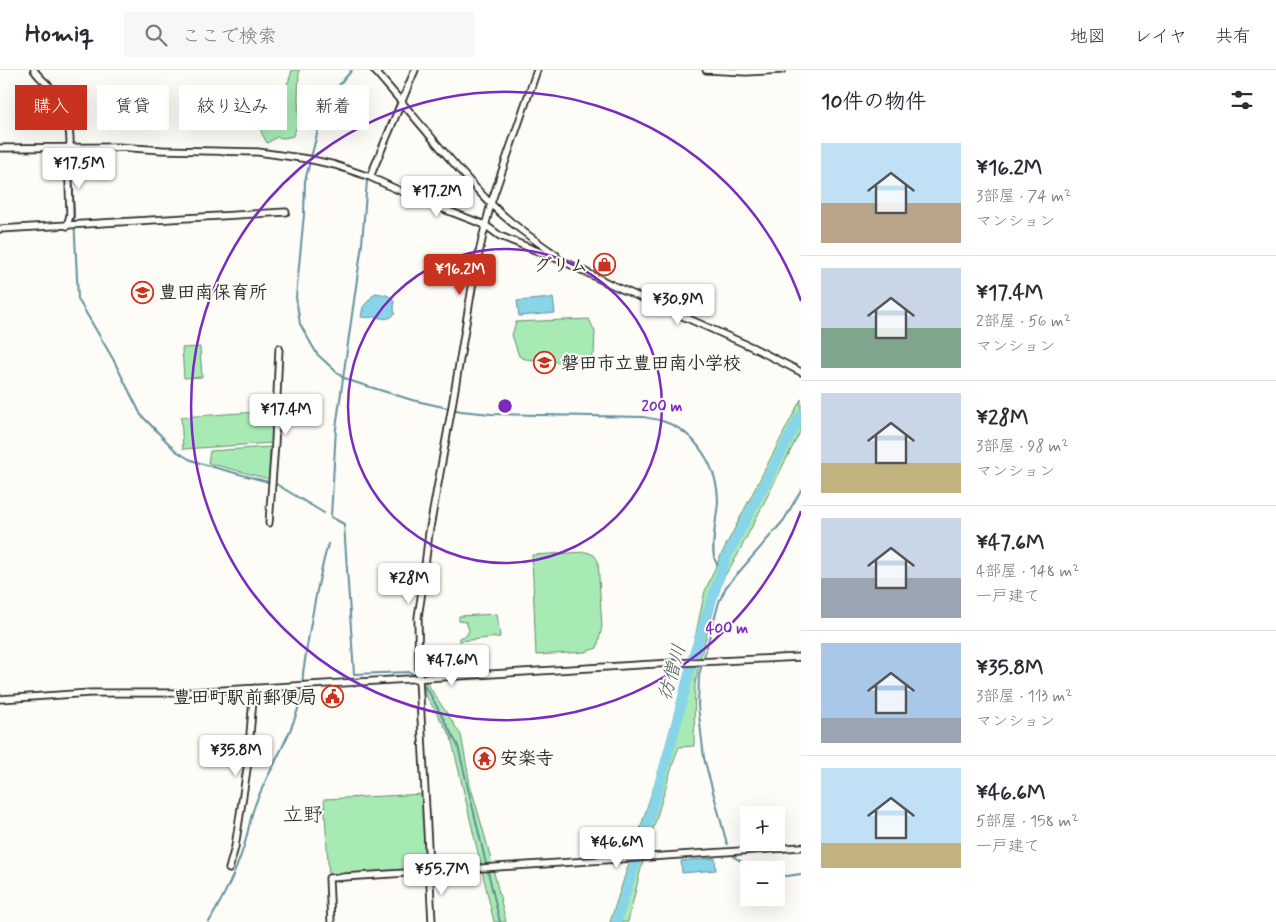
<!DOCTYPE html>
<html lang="ja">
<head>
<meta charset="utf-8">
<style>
  :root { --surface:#fff; --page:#f7f7f7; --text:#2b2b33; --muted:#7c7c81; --line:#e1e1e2; --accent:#c8321e }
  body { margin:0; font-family:Mynerve,"Klee One",sans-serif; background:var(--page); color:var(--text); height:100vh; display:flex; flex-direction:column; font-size:19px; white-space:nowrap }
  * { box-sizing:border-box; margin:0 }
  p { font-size:16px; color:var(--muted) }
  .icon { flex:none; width:28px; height:28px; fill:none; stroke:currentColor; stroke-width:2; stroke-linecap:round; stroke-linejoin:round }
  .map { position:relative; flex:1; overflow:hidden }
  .drawer { display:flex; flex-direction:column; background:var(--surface); width:475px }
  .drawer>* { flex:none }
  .banner { position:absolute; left:15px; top:15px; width:475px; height:45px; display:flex; gap:10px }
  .fabs { position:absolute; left:740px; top:736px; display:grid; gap:10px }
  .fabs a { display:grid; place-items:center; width:45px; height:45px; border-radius:0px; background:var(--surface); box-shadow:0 5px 20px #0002; font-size:25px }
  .price { position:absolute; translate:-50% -42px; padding:0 11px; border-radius:5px; background:#fff; color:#222; font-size:16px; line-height:32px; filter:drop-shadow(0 1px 2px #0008) }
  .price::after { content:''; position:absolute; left:50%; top:30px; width:15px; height:11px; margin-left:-8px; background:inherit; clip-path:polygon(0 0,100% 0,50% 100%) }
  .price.current { background:var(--accent); color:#fff }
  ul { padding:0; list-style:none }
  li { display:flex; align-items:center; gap:15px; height:125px; padding:0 20px }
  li+li { border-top:1px solid var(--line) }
  li span { display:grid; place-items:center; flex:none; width:140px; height:100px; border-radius:0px; color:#555 }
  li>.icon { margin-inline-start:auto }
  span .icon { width:60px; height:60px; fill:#fffc; stroke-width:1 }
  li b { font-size:21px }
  h2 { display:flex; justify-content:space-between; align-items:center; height:60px; padding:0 20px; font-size:21px }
  .chip { padding:0 18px; border-radius:0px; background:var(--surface); box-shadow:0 5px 20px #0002; font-size:18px; line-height:45px }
  .chip.current { background:var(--accent); color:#fff }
  header { display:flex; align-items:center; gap:30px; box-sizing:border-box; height:70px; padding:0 25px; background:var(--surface); border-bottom:1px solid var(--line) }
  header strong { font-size:24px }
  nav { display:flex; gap:28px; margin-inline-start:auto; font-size:18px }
  .search { width:350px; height:45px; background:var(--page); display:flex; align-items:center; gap:12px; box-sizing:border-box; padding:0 18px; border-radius:0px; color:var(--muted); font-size:19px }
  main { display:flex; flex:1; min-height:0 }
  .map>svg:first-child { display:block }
  .green { fill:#a8eab4; stroke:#6a8a70 }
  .water { fill:#88d4e8; stroke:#63909c }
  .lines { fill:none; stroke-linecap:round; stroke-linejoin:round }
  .stream { stroke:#63909c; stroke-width:2 }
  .river { stroke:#88d4e8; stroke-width:10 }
  .secondary-casing { stroke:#2b2b2b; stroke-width:9 }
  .secondary { stroke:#fdfcf7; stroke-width:5.5 }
  .ring { fill:none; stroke:#7b2cbf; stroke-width:2.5 }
  .labels { text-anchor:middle; stroke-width:4; stroke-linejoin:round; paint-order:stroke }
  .poi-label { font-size:18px; font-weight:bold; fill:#2b2b2b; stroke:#fdfcf7; text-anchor:start }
  .water-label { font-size:19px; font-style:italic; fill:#475e64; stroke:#fdfcf7 }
  .quarter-label { font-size:20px; fill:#2b2b2b; stroke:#fdfcf7 }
  .centre { fill:#7b2cbf; stroke:#fdfcf7; stroke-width:2.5 }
  .ring-label { font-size:15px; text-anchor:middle; font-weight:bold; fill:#7b2cbf; stroke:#fdfcf7; stroke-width:4; stroke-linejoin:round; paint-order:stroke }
</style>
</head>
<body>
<header>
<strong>Homiq</strong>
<div class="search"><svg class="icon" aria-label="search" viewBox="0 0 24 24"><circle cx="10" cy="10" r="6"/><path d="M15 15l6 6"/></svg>ここで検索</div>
<nav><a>地図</a><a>レイヤ</a><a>共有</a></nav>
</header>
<main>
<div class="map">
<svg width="801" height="852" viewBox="0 0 801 852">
  <rect width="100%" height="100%" fill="#fdfcf7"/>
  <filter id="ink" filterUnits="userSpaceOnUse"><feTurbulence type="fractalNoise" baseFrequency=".02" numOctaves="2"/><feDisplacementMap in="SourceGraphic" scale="10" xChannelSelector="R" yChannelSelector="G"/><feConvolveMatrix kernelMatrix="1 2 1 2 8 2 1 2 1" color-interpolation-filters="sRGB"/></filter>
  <g filter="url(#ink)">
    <path class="green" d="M292 0H299L298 29 299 51 293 66 284 68 277 67 267 73 261 62 269 30C284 22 288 16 292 0Z
      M589 249 595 262 594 284 580 294 525 289 519 286 512 265 516 252Z
      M200 277 202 307 184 308 182 278Z
      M801 329V360L737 486 721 512 699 593 695 615 694 676 679 677 675 687 640 802 628 852H610L660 697 696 563 705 521 721 485Z
      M272 341V373L183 379 181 347Z
      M270 377 269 409 208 393 210 381Z
      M587 482 594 485 598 491 602 557 597 578 585 582 536 585 532 485Z
      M497 544 500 567 459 571V568L467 565 469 560 466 552 459 551V546Z
      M425 610 461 665 470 714 487 774 506 852H494L451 667 425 624Z
      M425 724 431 801 329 808 324 729Z"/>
    <path class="water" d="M375 223C381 224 392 224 394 232 395 236 393 240 395 244 388 251 383 248 374 247 370 247 366 248 361 247L363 237Z
      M553 228 555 243 519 246 517 231Z
      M715 788 716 800 682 803 681 791Z"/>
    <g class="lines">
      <path class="stream" d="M352 0 331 25 324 37 305 111 304 144 296 227 300 254 317 284 342 307 354 312 412 330 461 341 491 344 643 347C649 348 656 349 662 351 696 361 718 398 718 432 717 446 710 480 715 490 716 494 720 497 722 499
        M405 28 418 0
        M400 32 397 33 367 110 362 174 336 358 331 447 344 454 354 604 410 602 415 607
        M71 82 78 229 113 289 141 345 176 381 189 389 202 394 276 414 324 443
        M422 614 429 622 458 676 500 852
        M727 774 704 688 698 636 699 605 719 532 726 517 784 450 801 420
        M734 787 755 800
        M776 805 787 806 801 804
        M209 852C223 828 236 802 244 776 248 763 250 748 255 735 269 698 294 664 302 623 303 615 302 605 304 597 310 555 317 514 328 474"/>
      <path class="river" d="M616 852 643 770 671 674 694 584 726 487 801 345"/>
      <defs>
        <path id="secondary" d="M34 0C40 9 49 15 56 23 65 36 74 69 68 84L70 145 67 156
          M374 0C413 44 449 91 490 133 510 153 533 169 556 185
          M706 0 746 2 782 0
          M0 78 118 77 162 80 258 82 308 89 335 95 370 107 420 130 485 155 500 166 565 192
          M370 107 415 0
          M0 159 286 142
          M563 191 608 213 752 277 801 302
          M269 453 275 373 279 278
          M0 629 90 623H176L655 594 801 587
          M229 799 235 777 247 699 254 618
          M331 852 329 808 801 777
          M432 852 419 609 418 547 421 528 429 463 451 342 474 206 483 165 491 133 537 0"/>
      </defs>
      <use href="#secondary" class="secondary-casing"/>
      <use href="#secondary" class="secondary"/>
    </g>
  </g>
  <g class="ring">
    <circle cx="505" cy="336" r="157"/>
    <path d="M801 441A314 314 0 1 1 801 231"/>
  </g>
  <defs>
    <symbol id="shop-ring" viewBox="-11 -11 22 22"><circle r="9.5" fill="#fdfcf7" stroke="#c8321e" stroke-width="1.5"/><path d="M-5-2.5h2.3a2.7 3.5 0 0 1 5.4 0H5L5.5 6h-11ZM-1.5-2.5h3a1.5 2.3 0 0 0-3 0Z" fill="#c8321e"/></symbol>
    <symbol id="school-ring" viewBox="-11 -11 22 22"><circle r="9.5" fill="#fdfcf7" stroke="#c8321e" stroke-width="1.5"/><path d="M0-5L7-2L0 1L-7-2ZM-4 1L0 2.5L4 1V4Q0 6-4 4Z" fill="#c8321e"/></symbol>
    <symbol id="civic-ring" viewBox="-11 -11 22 22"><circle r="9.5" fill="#fdfcf7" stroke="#c8321e" stroke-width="1.5"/><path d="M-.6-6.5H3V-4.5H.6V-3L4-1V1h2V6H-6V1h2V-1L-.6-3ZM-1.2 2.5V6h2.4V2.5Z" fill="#c8321e"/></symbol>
    <symbol id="temple-ring" viewBox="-11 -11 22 22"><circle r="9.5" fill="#fdfcf7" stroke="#c8321e" stroke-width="1.5"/><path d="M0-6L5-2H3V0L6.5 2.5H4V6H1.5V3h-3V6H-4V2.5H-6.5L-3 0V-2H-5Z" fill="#c8321e"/></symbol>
  </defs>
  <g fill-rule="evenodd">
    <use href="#shop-ring" x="592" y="182" width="25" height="25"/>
    <use href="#school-ring" x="130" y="210" width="25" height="25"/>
    <use href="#school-ring" x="532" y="280" width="25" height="25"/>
    <use href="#civic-ring" x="320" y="614" width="25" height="25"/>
    <use href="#temple-ring" x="472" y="676" width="25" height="25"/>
  </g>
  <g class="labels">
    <g class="poi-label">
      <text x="588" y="201" text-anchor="end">グリム</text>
      <text x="159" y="228">豊田南保育所</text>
      <text x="561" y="299">磐田市立豊田南小学校</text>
      <text x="317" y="633" text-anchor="end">豊田町駅前郵便局</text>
      <text x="500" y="694">安楽寺</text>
    </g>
    <g class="water-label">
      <text transform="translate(671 602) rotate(-74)" y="7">彷僧川</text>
    </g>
    <g class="quarter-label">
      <text x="303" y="751">立野</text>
    </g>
  </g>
  <circle cx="505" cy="336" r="8" class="centre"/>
  <g class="ring-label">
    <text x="662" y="341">200 m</text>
    <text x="727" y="563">400 m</text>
  </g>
</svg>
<div class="fabs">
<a>+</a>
<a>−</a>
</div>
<b class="price" style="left:79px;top:120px">¥17.5M</b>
<b class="price" style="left:437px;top:148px">¥17.2M</b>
<b class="price current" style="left:460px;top:226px">¥16.2M</b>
<b class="price" style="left:678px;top:256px">¥30.9M</b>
<b class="price" style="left:286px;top:366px">¥17.4M</b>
<b class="price" style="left:409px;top:535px">¥28M</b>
<b class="price" style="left:452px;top:617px">¥47.6M</b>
<b class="price" style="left:236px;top:707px">¥35.8M</b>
<b class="price" style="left:617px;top:799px">¥46.6M</b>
<b class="price" style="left:442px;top:826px">¥55.7M</b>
<div class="banner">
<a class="chip current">購入</a>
<a class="chip">賃貸</a>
<a class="chip">絞り込み</a>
<a class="chip">新着</a>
</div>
</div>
<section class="drawer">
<h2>10件の物件<svg class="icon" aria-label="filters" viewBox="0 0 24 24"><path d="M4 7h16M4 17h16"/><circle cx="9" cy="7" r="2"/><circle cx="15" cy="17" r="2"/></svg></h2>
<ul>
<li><span style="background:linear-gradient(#bfe0f5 60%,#b9a48a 0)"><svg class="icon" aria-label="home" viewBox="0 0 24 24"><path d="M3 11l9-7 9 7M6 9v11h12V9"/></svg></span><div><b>¥16.2M</b><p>3部屋 · 74 m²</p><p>マンション</p></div></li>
<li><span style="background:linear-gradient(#c9d6e8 60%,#7fa58c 0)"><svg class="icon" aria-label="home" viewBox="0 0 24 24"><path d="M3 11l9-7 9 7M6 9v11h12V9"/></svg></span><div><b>¥17.4M</b><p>2部屋 · 56 m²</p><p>マンション</p></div></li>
<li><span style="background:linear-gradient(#c9d6e8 70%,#c2b280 0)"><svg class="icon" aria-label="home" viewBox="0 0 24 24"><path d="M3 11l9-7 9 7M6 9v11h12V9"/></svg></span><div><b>¥28M</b><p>3部屋 · 98 m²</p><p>マンション</p></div></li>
<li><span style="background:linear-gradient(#c9d6e8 60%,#9aa5b1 0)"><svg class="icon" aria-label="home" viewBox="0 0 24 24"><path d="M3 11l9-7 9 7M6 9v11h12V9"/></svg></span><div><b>¥47.6M</b><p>4部屋 · 148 m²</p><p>一戸建て</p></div></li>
<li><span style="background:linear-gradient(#a9c7e8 75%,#9aa5b1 0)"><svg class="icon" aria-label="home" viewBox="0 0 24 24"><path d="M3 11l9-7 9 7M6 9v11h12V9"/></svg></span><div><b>¥35.8M</b><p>3部屋 · 113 m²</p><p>マンション</p></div></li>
<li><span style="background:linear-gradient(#bfe0f5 75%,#c2b280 0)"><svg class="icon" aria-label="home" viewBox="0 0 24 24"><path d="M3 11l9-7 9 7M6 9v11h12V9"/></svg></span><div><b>¥46.6M</b><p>5部屋 · 158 m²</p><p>一戸建て</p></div></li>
</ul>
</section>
</main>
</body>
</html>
